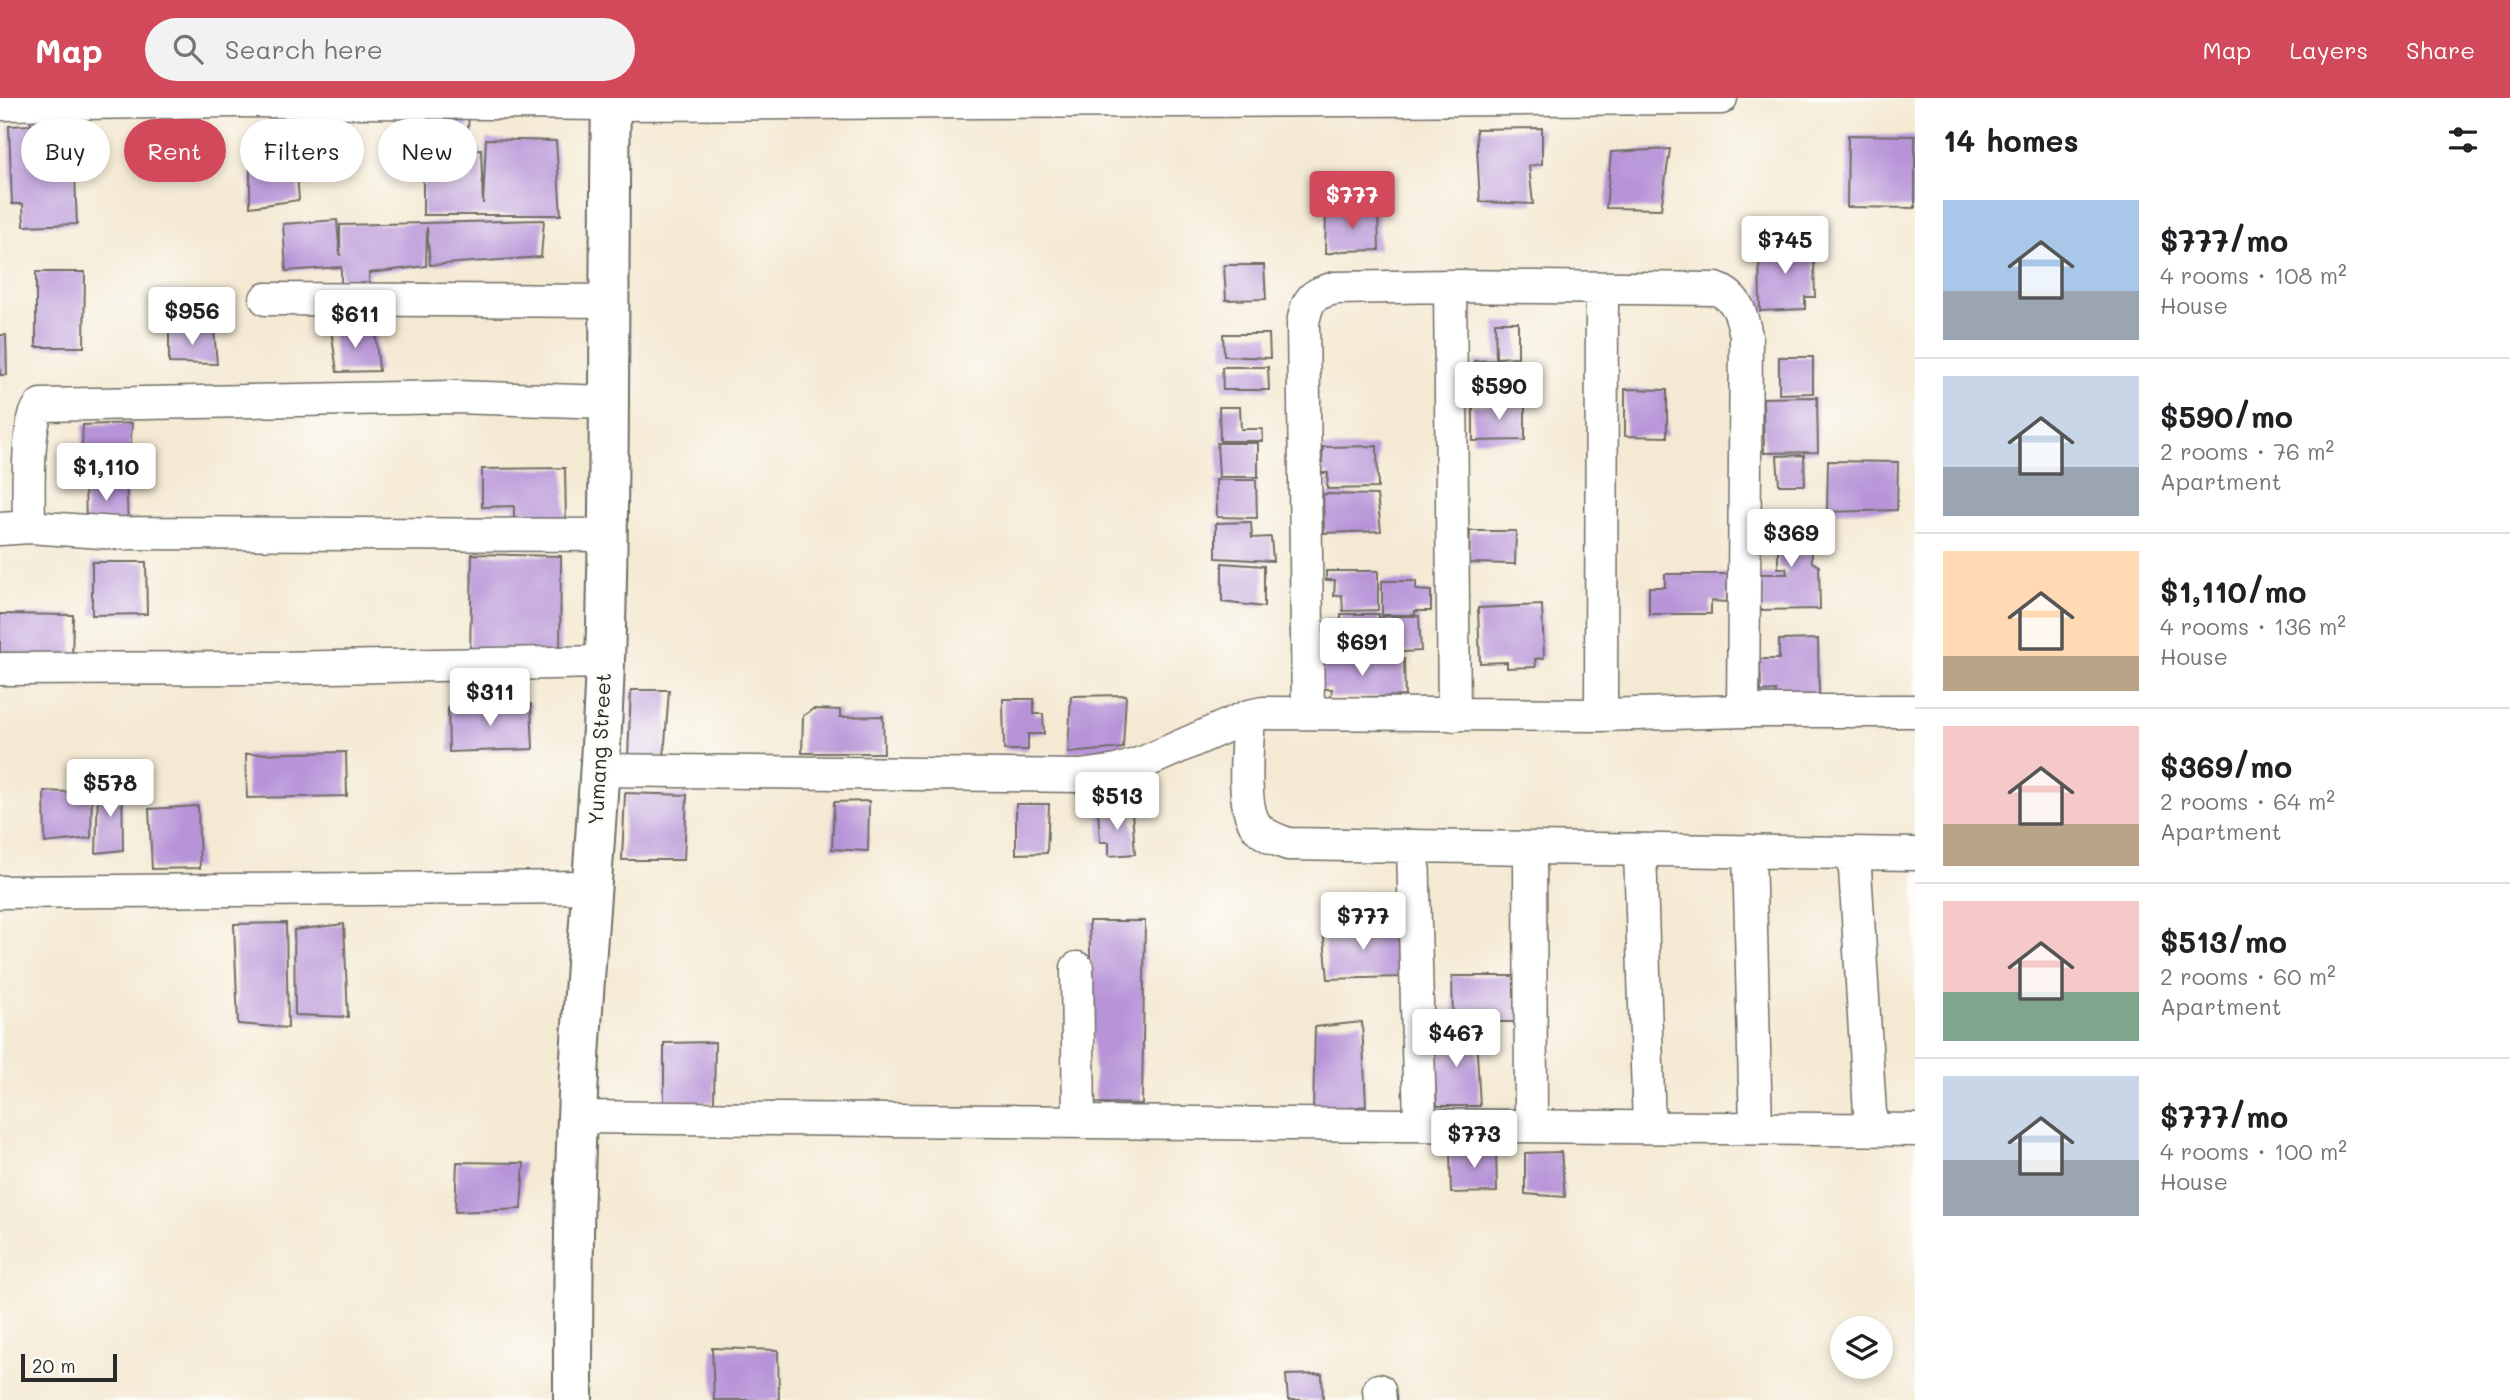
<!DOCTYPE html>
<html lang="en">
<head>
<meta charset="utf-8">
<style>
  :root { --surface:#fff; --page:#f2f2f2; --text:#202124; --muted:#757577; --line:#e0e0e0; --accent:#d1495b }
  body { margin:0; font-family:Mali,sans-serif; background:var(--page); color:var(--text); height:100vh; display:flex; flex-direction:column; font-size:26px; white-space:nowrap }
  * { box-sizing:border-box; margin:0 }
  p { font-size:23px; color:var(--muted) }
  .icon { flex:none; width:38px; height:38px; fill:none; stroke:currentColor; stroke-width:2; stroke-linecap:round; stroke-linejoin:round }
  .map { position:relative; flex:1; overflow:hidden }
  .panel { display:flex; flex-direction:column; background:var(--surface); width:595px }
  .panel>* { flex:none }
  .top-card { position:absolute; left:21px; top:21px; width:665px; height:63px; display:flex; gap:14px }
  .tools { position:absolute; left:1830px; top:1218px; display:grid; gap:14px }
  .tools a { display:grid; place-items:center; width:63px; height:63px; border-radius:50%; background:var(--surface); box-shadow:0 4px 10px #0003; font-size:35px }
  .scale { position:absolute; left:21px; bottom:18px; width:96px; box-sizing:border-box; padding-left:7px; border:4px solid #2b2b2b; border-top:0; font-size:19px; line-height:24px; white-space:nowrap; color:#2b2b2b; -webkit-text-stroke:5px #fdfcf7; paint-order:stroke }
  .price { position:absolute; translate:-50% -60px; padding:0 16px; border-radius:7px; background:#fff; color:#222; font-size:23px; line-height:46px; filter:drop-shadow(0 2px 4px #0008) }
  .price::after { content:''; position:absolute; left:50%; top:42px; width:21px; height:16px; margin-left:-10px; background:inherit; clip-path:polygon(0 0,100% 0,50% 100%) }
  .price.current { background:var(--accent); color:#fff }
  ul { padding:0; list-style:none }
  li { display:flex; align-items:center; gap:21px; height:175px; padding:0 28px }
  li+li { border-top:2px solid var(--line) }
  li span { display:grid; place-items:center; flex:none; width:196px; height:140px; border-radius:0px; color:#555 }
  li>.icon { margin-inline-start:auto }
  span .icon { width:84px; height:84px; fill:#fffc; stroke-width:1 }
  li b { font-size:30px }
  h2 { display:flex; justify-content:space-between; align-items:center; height:84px; padding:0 28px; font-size:30px }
  .pill { padding:0 24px; border-radius:32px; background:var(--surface); box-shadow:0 4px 10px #0003; font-size:24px; line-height:63px }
  .pill.current { background:var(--accent); color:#fff }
  header { display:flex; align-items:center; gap:42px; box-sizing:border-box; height:98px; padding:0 35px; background:var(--accent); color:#fff }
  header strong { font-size:33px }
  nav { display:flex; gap:38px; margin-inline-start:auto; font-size:24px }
  .search { width:490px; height:63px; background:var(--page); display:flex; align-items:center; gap:18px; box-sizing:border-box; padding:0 24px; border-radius:38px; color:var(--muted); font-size:26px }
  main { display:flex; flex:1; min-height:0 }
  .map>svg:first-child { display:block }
  .building { fill:#b794d8 }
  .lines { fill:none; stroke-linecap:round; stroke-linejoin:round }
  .street-casing { stroke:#716e66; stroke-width:35 }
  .secondary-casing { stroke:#716e66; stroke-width:42 }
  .street { stroke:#fff; stroke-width:32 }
  .secondary { stroke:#fff; stroke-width:38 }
  .labels { text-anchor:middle; stroke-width:6; stroke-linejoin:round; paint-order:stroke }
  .street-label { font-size:21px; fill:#2b2b2b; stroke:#fdfcf7 }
</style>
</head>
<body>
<header>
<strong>Map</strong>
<div class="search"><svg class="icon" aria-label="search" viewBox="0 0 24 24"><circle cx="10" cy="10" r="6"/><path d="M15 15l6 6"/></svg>Search here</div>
<nav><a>Map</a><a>Layers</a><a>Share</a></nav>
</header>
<main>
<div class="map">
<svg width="1915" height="1302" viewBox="0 0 1915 1302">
  <rect width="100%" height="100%" fill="#fdfcf7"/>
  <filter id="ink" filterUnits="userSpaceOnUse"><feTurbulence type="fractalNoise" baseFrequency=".0143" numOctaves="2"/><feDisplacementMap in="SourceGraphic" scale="14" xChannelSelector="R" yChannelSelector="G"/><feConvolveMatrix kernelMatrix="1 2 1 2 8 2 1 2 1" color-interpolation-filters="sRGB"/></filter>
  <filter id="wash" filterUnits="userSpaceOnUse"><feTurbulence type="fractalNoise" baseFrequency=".00686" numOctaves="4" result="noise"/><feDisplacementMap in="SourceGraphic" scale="28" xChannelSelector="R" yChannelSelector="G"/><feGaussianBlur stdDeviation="1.57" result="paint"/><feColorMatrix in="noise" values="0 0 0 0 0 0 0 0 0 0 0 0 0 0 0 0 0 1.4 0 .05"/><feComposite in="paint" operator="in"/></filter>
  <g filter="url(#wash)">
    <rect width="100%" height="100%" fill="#f4e9d3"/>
    <g id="blocks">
      <path class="building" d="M30 13H49L50 30 73 29 77 126 24 128 23 106H12L9 28 31 27Z
        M469 17 467 46H429L430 19Z
        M1542 30V66L1529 68 1533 106 1480 104 1476 31Z
        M1848 37 1915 38V110L1847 109Z
        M250 40 294 41 299 102 250 109Z
        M486 41 556 43 561 117H423V52L481 51 483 106Z
        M1670 51 1661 111 1606 110 1611 54Z
        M1378 111 1379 152 1343 153 1325 156 1326 115Z
        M337 122 340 158V127L544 122 541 159 430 167 427 129 426 168 369 175V186H341V169L286 173 283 126Z
        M1759 144 1806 145V162H1814L1815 199H1805V211L1760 213Z
        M1224 167H1264L1266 201 1226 202Z
        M36 174H85L84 249H36Z
        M1495 224H1518V259L1496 260Z
        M331 231H375L379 273 337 274Z
        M214 232 217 266 169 265V233Z
        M1223 236H1269L1270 260 1224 258Z
        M0 237H6L7 277H0Z
        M1779 259H1813V295L1779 296Z
        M1501 262 1502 299H1475L1474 263Z
        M1222 269H1268L1269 292H1223Z
        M1625 291 1667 292V339L1625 338Z
        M1817 299 1818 354 1764 355 1763 300Z
        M1525 306V342L1473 343V307Z
        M1219 309H1240L1241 331H1262L1263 343H1220Z
        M132 325 129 366 81 365 83 327Z
        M1217 345H1258V379H1219Z
        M1377 348 1378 390 1327 391 1328 375H1321L1323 349Z
        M1804 357 1805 387H1779L1777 358Z
        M1828 363 1898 364 1897 412 1827 414Z
        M565 370 566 425 514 426V408L482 409V371Z
        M126 381 128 428 86 429 85 382Z
        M1216 382H1256L1257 420 1217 419Z
        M1323 396 1377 397 1381 433 1324 435Z
        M1251 424 1252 440 1271 439 1273 463 1216 460V425Z
        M1811 424 1812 464 1819 468 1820 511 1760 512 1759 476H1787L1786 470H1778V451H1766L1765 425Z
        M1470 433H1516L1515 466 1469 465Z
        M472 456 561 458 560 558 470 557Z
        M92 464H146L147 516 92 517Z
        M1222 465 1264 468V509L1222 504Z
        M1326 473H1378V512L1343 513 1342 497 1334 498 1335 482H1326Z
        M1665 476H1728L1727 504 1711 503V516H1649V489H1665Z
        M1382 483H1416V492L1431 493V513H1415V517H1382Z
        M1542 507 1544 560 1535 561 1536 569 1507 570V564L1480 565 1478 510Z
        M0 516 73 517 72 569 0 568Z
        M1341 516H1379V558L1328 557V522H1341Z
        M1382 518H1419L1421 553 1382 555Z
        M1818 541 1819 597 1776 598V593L1761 594 1760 561H1779V542Z
        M1318 561H1404L1405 598 1331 600 1332 591H1318Z
        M631 592H669L664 659 628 658Z
        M1126 597 1123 650 1068 655 1071 598Z
        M1003 601H1034V616H1043L1044 636H1028V652H1004Z
        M531 606 533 651 449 654 448 608Z
        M813 611 840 612V619L883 618 884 655H802L803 618Z
        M346 654 347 698 247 700 246 656Z
        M122 681 123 752 96 755 98 693Z
        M44 693 92 695 91 740 45 745Z
        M625 695 687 697 684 762H622Z
        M869 703 868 753 832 751 834 704Z
        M1016 706H1049L1047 755 1016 756Z
        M198 708 200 770 152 771 149 711Z
        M1098 713H1132L1135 756 1109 758V744H1100Z
        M1089 823H1145L1142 1006 1095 1005Z
        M286 825 288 930 238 926 234 826Z
        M344 826 348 919 295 917 294 832Z
        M1399 826 1400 879 1328 881 1323 830Z
        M1452 878H1514V895L1523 896V924H1453Z
        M1362 924 1366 1008 1313 1014 1315 929Z
        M1431 932 1476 937 1480 1008H1437Z
        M715 944 714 1004 664 1006V945Z
        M1496 1050 1497 1094 1451 1095 1450 1051Z
        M1561 1054 1565 1099 1525 1096V1055Z
        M457 1064 524 1065 521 1111 455 1114Z
        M712 1250 778 1252 779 1302H714Z
        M1322 1276 1323 1302H1288L1286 1277Z"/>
    </g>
  </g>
  <g filter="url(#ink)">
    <use href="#blocks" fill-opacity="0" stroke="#716e66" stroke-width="2"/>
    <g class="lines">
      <defs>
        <path id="street" d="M0 6 235 3 611 6 1721 0
          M1450 188 1454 617
          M266 201 609 203
          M29 429C29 407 25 320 41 307L454 299 609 304
          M0 431 29 429 116 435 607 437
          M0 571 277 570 605 564
          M1308 614 1303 225C1308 200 1311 197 1335 190L1450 188 1716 191C1738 199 1742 217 1746 238L1743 613
          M1601 617 1602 191
          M1249 618C1248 645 1239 712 1259 731 1267 739 1278 742 1288 746L1915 756
          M600 672 1080 678 1117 673 1147 663 1249 618 1263 615 1601 617 1743 613H1915
          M1413 748 1420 1026
          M1530 751 1531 1027
          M1640 752 1649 1029
          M1749 753 1756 1030
          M1854 755 1871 1031
          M0 794 593 789
          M1077 870 1079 1024
          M577 1019 1915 1032
          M1379 1292 1380 1302"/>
        <path id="secondary" d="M573 1302C573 1208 573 1114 577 1020 583 868 600 716 605 563 611 375 608 188 611 0"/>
      </defs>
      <use href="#street" class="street-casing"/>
      <use href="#secondary" class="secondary-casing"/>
      <use href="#street" class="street"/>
      <use href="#secondary" class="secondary"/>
    </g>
  </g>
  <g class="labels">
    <g class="street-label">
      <text transform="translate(600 651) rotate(-87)" y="7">Yumang Street</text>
    </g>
  </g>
</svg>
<div class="tools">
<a><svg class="icon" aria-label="layers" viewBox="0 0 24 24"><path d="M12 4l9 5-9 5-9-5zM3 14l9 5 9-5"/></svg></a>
</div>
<div class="scale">20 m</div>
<b class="price current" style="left:1352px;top:133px">$777</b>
<b class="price" style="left:1785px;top:178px">$745</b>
<b class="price" style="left:192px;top:249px">$956</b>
<b class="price" style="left:355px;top:252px">$611</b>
<b class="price" style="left:1499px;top:324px">$590</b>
<b class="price" style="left:106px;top:405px">$1,110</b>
<b class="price" style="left:1791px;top:471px">$369</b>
<b class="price" style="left:1362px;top:580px">$691</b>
<b class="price" style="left:490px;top:630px">$311</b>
<b class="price" style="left:110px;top:721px">$578</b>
<b class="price" style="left:1117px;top:734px">$513</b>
<b class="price" style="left:1363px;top:854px">$777</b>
<b class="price" style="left:1456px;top:971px">$467</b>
<b class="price" style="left:1474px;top:1072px">$773</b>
<div class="top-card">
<a class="pill">Buy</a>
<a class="pill current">Rent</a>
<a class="pill">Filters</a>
<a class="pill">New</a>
</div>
</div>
<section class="panel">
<h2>14 homes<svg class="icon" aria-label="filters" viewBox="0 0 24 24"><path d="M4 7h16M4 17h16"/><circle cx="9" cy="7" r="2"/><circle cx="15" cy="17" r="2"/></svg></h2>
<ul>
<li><span style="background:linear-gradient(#a9c7e8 65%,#9aa5b1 0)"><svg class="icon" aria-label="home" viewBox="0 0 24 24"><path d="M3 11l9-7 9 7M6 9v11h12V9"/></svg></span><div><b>$777/mo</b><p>4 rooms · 108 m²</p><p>House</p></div></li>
<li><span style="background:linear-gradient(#c9d6e8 65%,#9aa5b1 0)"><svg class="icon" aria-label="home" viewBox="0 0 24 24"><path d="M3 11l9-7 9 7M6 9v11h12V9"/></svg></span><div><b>$590/mo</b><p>2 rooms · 76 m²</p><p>Apartment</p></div></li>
<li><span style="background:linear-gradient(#ffd9b3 75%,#b9a48a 0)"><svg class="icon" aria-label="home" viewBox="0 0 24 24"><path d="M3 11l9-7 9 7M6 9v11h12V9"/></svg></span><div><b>$1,110/mo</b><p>4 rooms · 136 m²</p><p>House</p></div></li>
<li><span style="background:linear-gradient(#f6c9c9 70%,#b9a48a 0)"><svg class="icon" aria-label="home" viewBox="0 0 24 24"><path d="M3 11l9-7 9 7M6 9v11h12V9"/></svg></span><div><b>$369/mo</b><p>2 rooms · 64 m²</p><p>Apartment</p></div></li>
<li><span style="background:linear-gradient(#f6c9c9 65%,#7fa58c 0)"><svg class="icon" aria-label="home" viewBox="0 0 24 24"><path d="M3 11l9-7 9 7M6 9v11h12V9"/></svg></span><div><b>$513/mo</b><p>2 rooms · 60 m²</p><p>Apartment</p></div></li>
<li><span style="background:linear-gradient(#c9d6e8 60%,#9aa5b1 0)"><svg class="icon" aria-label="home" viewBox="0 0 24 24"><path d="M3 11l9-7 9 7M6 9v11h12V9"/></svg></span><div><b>$777/mo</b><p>4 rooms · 100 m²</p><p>House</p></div></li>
</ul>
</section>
</main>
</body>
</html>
